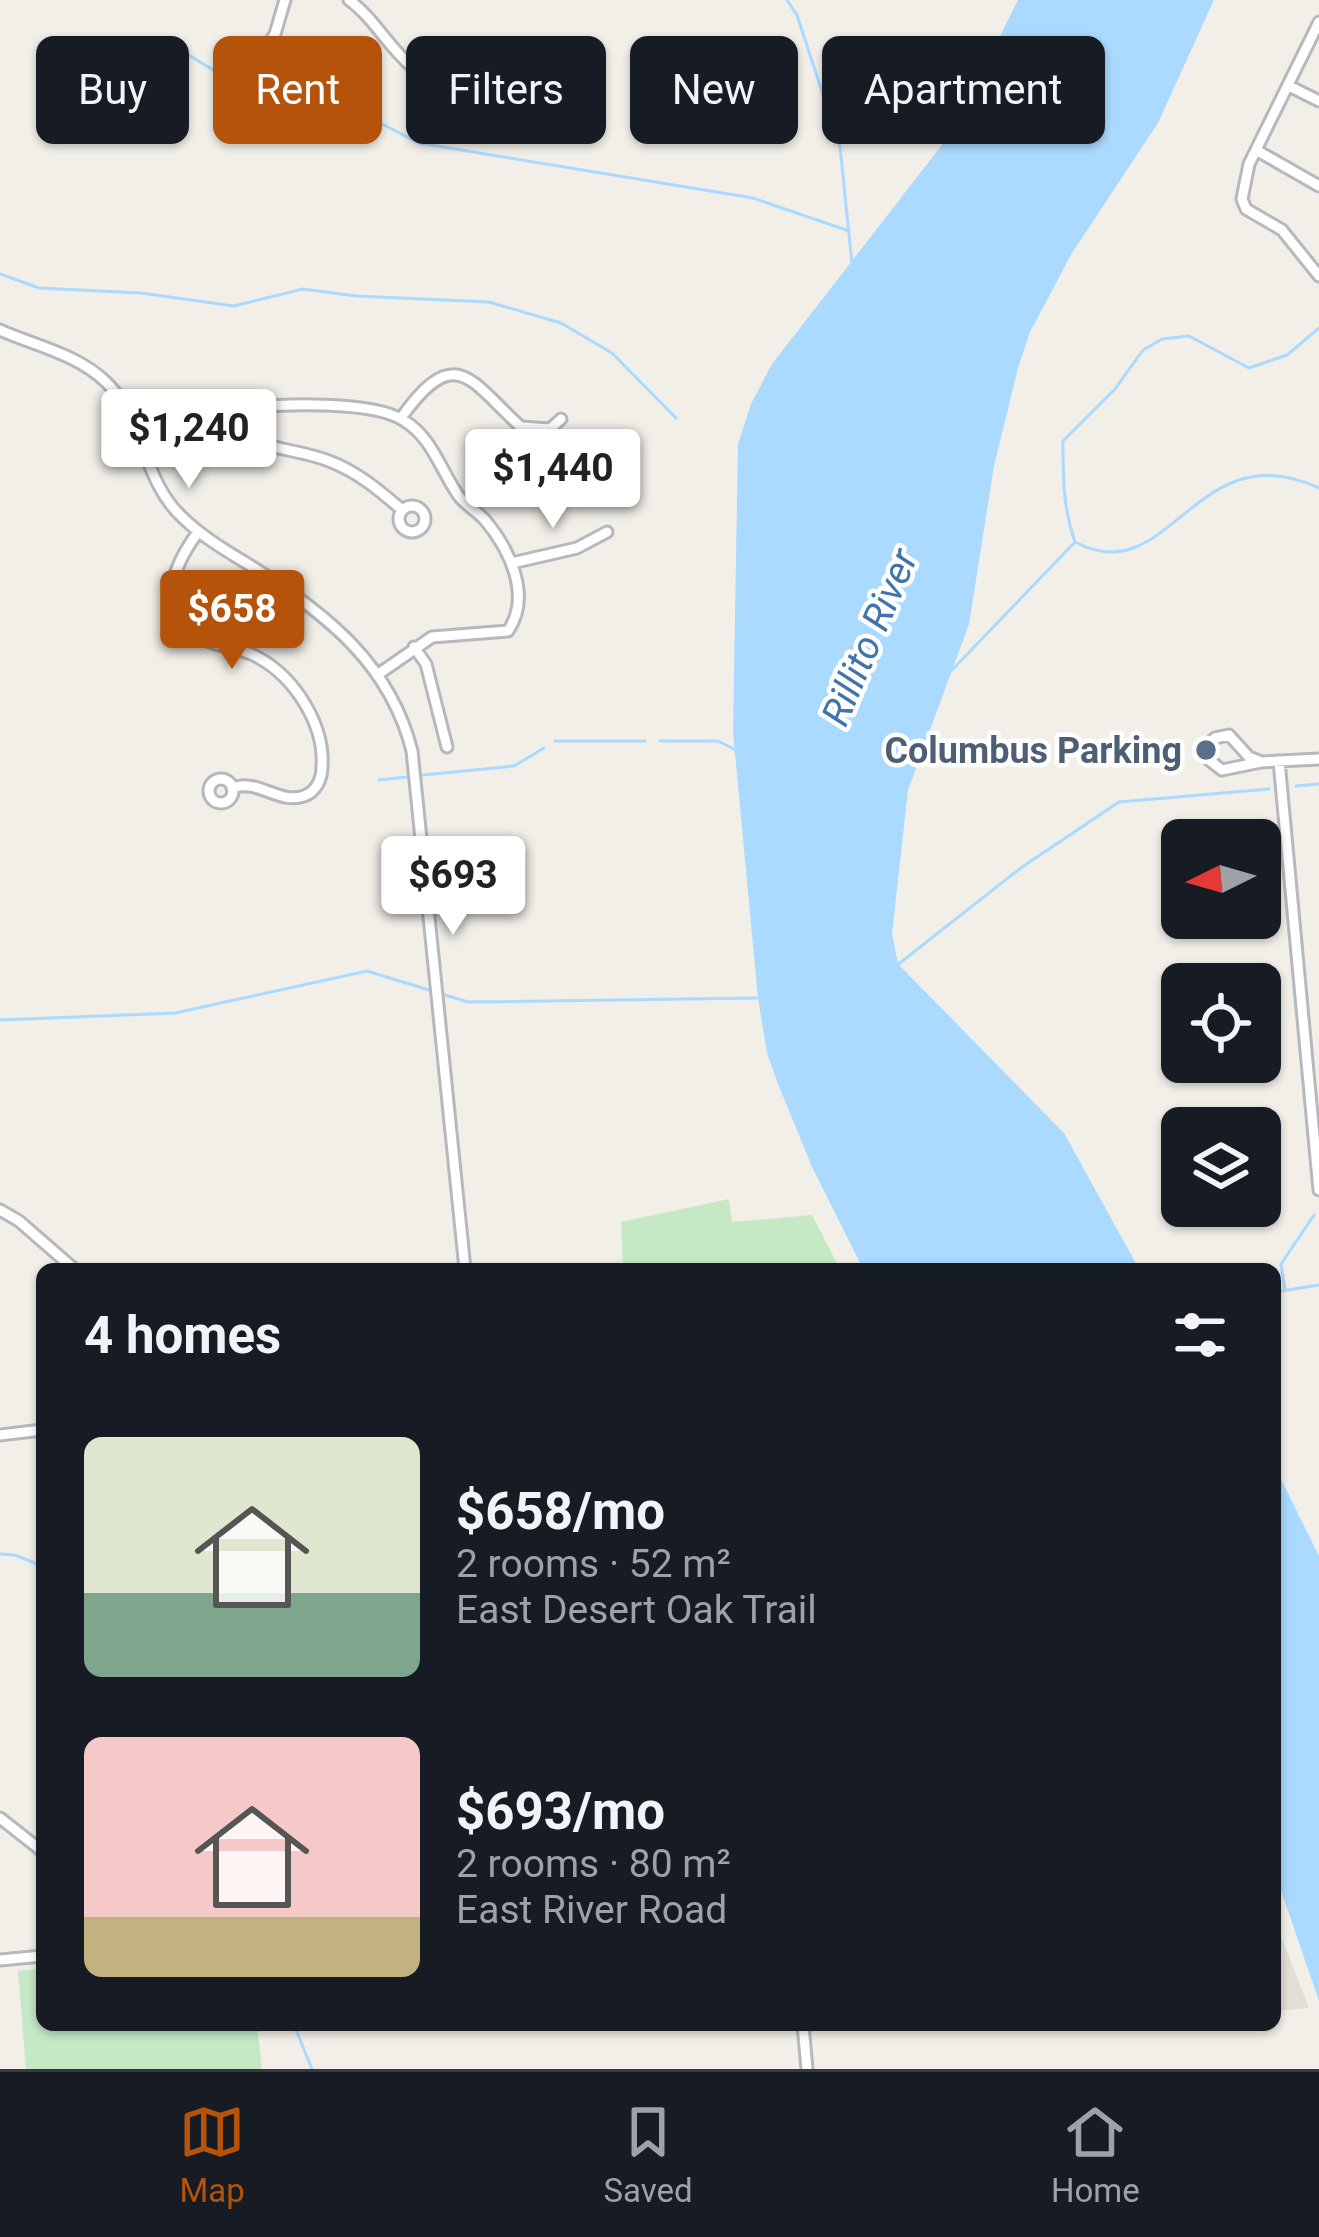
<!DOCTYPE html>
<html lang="en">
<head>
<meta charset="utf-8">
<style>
  :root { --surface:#171b24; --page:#242831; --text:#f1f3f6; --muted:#9ea1a6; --line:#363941; --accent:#b45309 }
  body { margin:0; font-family:Roboto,sans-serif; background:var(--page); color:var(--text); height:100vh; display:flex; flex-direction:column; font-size:45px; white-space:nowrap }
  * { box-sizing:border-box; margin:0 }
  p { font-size:39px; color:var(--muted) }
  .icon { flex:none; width:66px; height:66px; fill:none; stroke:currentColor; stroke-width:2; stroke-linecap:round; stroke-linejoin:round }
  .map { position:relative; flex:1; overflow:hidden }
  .details { position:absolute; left:36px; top:1263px; width:1245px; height:768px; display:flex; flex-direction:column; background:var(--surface); border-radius:18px; box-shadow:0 3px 9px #0004 }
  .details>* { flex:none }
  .banner { position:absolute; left:36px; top:36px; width:1248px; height:108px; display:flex; gap:24px }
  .needle { width:78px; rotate:265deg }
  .fabs { position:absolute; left:1161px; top:819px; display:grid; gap:24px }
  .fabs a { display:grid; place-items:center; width:120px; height:120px; border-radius:18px; background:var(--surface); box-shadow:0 3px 9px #0004; font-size:60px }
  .price { position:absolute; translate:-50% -102px; padding:0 27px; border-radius:12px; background:#fff; color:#222; font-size:39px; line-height:78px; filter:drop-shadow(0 3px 6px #0008) }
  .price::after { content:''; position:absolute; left:50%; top:72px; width:36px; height:27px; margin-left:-18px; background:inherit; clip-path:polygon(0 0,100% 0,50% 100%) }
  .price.on { background:var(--accent); color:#fff }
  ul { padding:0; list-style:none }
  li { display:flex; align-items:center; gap:36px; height:300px; padding:0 48px }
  li span { display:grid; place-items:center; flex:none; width:336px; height:240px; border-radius:18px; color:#555 }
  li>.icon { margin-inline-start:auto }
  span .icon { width:144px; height:144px; fill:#fffc; stroke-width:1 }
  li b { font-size:51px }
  h2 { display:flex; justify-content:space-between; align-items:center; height:144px; padding:0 48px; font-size:51px }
  .tag { padding:0 42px; border-radius:18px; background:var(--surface); box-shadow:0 3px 9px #0004; font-size:42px; line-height:108px }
  .tag.on { background:var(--accent); color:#fff }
  .dock { display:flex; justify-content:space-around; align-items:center; height:168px; border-top:3px solid var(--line); background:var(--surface); font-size:33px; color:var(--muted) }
  .dock a { display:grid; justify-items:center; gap:6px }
  .dock .on { color:var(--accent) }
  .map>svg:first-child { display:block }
  .education { fill:#e1ded6 }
  .green { fill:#c5e8c5 }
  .water { fill:#aadaff }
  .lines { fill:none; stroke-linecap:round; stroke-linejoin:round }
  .stream { stroke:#aadaff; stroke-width:3 }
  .minor-casing { stroke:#b5b8bc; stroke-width:15 }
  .minor { stroke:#fff; stroke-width:9 }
  .service-dot { fill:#5c6f8a; stroke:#fff; stroke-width:4.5 }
  .labels { text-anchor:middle; stroke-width:9; stroke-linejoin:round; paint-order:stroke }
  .service-label { font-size:36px; font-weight:bold; fill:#4e5e75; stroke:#fff; text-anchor:end }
  .water-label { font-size:39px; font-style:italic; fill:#4174aa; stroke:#fff }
</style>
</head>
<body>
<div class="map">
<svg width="1319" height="2069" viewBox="0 0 1319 2069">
  <rect width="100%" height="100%" fill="#f1efe8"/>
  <path class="education" d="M1275 1920 1285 1947 1309 2008 1275 2011Z"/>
  <path class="green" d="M729 1199 732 1222 812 1215 840 1269H623L621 1222Z
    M42 1969V2025H257L262 2069H26L18 1971Z"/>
  <path class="water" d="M1018 0H1214L1158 123 1072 253 1030 332 1018 368 994 466 969 624 908 790 892 934 898 964 1064 1133 1139 1269H863L812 1167 778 1084 767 1053 758 998 733 732 738 444 751 404 772 364 952 132Z
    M1275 1467 1319 1556V2001L1275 1873Z"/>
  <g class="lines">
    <path class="stream" d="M787 0 797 15 840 147 852 264
      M174 46 228 79 288 76 419 143 753 198 849 231
      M0 274 39 288 141 293 234 306 303 289 356 296 489 302 561 323 612 353 676 418
      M1319 328 1287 355 1249 368 1189 336 1162 339 1143 350 1115 389 1063 441C1063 477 1063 508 1075 542 1171 593 1194 430 1319 488
      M952 670 1074 543
      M555 741H645
      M660 741H718L734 749
      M423 775 514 766 544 748
      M379 780 407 777
      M1296 786 1319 784
      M896 966 1022 867 1119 802 1269 789
      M0 1020 175 1013 367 971 468 1002 757 998
      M1285 1290 1281 1264 1314 1215
      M1275 1292 1319 1285
      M0 1554 15 1555 42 1566
      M294 2025 312 2069"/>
    <defs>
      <path id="minor" d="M349 0C387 27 405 88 462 84 477 83 494 73 508 68
        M1319 22 1249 164 1242 199 1246 209 1282 230 1319 276
        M1289 86 1319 101
        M259 133 246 117 249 75 275 34 285 0
        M1256 150 1319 186
        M0 330C36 346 77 354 106 382 144 418 142 479 181 516 203 538 230 553 256 569 328 616 390 664 412 751L465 1269
        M206 407 219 404 245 409
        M401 418C456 341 470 381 521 427L550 429 561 419
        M399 519a13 13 0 1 1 26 0a13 13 0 1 1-26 0Z
        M198 532C176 562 151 613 197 637 216 647 241 647 259 658 295 678 325 725 322 767 322 779 316 792 304 796 279 805 258 778 232 788
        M512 563 577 548 607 532
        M414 647 426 664 447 747
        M380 673 432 637 508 631C532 596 510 550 485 520 477 511 465 505 458 495 440 469 432 437 403 420 372 401 281 403 245 409L242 423 244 437C272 450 301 450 329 461 358 472 380 491 402 510
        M1279 761 1319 1190
        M1261 762 1249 757 1229 735 1215 738 1208 745 1209 760 1222 770 1261 762 1319 759
        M209 791a12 12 0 1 1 24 0a12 12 0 1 1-24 0Z
        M0 1210 19 1221 74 1269
        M0 1435 42 1430
        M0 1818 42 1851
        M0 1960 42 1956
        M803 2025 807 2069"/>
    </defs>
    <use href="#minor" class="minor-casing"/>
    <use href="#minor" class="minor"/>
  </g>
  <circle class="service-dot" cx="1206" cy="750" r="12"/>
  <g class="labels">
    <g class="service-label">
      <text x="1182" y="763">Columbus Parking</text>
    </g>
    <g class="water-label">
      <text transform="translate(869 637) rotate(-67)" y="14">Rillito River</text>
    </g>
  </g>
</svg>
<div class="fabs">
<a><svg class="needle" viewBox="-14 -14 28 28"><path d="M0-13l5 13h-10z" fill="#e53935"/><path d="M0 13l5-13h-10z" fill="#9ea1a6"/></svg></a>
<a><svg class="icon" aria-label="locate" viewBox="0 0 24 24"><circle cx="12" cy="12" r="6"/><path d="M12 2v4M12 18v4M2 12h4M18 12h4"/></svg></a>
<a><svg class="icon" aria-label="layers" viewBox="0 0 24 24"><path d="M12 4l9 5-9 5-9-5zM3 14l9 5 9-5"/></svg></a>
</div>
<b class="price" style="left:189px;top:491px">$1,240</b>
<b class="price" style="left:553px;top:531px">$1,440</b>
<b class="price on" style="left:232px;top:672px">$658</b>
<b class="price" style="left:453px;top:938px">$693</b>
<div class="banner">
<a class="tag">Buy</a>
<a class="tag on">Rent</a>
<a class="tag">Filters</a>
<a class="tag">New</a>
<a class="tag">Apartment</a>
</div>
<section class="details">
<h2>4 homes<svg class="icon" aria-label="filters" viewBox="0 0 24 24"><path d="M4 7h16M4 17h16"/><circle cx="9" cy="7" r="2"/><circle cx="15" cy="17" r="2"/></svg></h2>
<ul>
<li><span style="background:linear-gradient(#dfe7d0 65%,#7fa58c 0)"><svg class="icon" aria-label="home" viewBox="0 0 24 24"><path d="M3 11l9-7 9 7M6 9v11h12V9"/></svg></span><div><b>$658/mo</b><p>2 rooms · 52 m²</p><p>East Desert Oak Trail</p></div></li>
<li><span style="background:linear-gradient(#f6c9c9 75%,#c2b280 0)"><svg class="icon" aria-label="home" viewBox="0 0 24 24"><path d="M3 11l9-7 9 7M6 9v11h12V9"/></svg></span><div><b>$693/mo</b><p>2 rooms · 80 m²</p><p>East River Road</p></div></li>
</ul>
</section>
</div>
<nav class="dock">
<a class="on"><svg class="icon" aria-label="map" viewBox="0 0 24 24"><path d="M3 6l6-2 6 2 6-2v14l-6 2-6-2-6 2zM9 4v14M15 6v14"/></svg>Map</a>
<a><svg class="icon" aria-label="saved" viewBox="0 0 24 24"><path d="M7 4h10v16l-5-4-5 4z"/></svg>Saved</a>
<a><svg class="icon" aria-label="home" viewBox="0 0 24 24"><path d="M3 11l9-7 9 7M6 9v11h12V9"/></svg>Home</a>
</nav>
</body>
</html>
